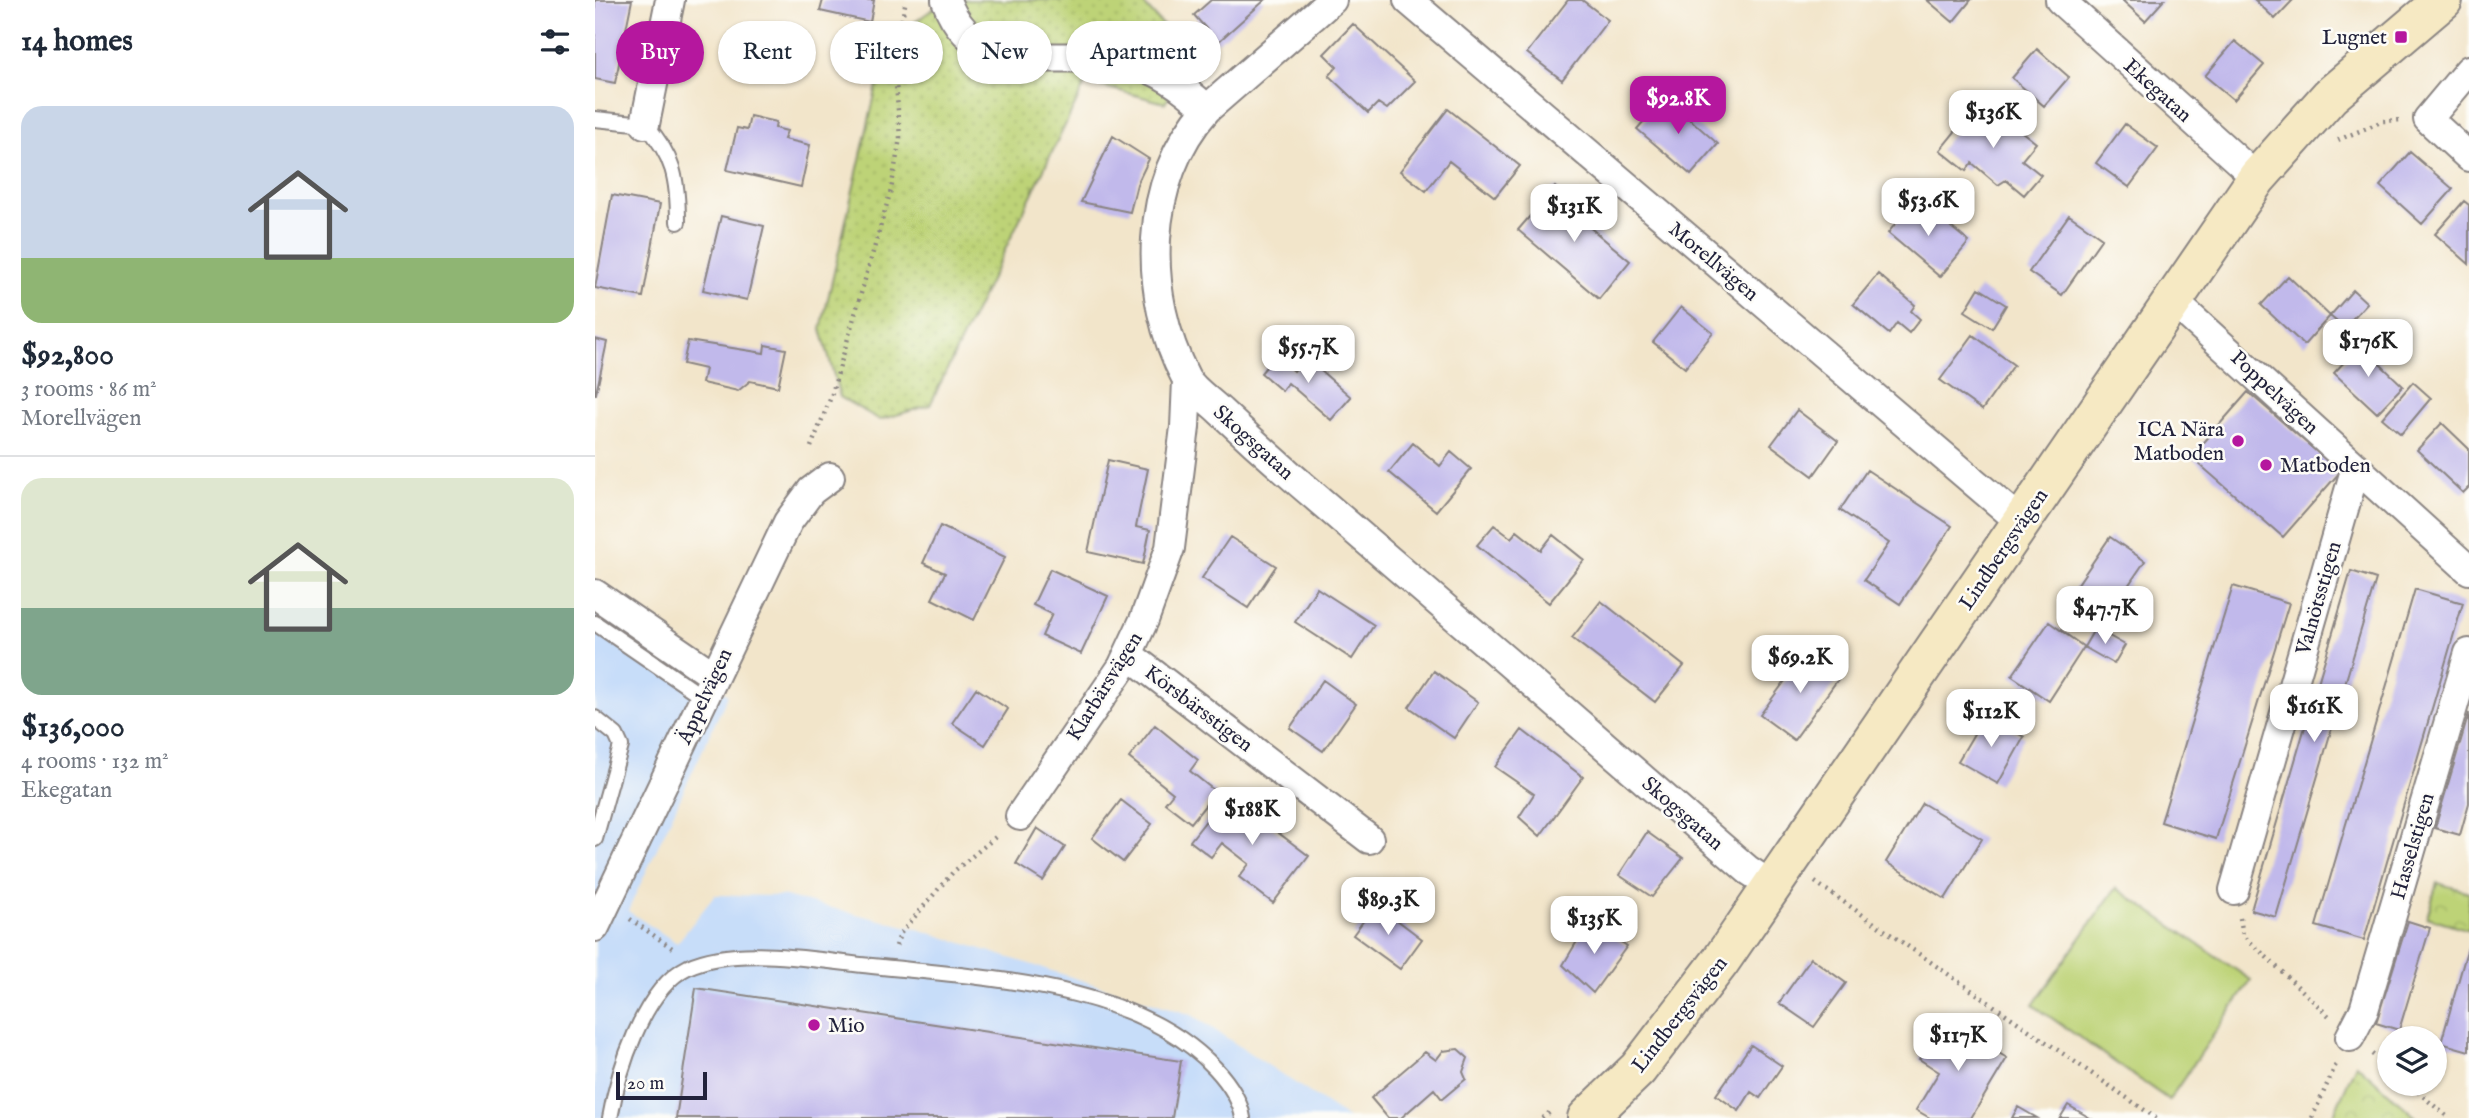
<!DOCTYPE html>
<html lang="en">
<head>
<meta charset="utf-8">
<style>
  :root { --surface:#fff; --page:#f2f2f3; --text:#1f2937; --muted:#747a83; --line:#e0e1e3; --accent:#b5179e }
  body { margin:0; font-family:"IM FELL English",serif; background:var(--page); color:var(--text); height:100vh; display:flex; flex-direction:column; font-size:26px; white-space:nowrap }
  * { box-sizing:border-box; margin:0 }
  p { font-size:23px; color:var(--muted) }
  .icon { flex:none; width:38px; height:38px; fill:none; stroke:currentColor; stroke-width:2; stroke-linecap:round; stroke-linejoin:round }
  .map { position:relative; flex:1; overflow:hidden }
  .panel { display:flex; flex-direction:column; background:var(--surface); width:595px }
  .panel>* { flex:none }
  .guide { position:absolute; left:21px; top:21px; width:665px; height:63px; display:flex; gap:14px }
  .tools { position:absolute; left:1782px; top:1026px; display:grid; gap:14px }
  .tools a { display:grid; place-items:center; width:70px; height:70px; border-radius:50%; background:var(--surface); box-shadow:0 2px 5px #0004; font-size:35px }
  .scale { position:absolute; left:21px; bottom:18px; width:91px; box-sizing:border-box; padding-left:7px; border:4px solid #22223b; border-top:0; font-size:19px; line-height:24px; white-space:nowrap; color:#22223b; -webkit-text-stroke:5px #fdfcf7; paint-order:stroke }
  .price { position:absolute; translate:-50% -60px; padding:0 16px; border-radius:14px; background:#fff; color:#222; font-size:23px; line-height:46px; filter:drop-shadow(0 2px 4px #0008) }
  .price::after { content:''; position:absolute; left:50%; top:42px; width:21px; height:16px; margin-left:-10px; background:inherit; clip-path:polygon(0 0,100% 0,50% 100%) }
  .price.selected { background:var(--accent); color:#fff }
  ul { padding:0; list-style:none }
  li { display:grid; align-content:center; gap:14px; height:371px; padding:0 21px }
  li+li { border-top:2px solid var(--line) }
  li span { display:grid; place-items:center; height:217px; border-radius:21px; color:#555 }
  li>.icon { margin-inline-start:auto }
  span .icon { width:126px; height:126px; fill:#fffc; stroke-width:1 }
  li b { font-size:30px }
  h2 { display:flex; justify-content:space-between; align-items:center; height:84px; padding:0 21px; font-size:30px }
  .tag { padding:0 24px; border-radius:32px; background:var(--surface); box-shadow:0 2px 5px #0004; font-size:24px; line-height:63px }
  .tag.selected { background:var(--accent); color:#fff }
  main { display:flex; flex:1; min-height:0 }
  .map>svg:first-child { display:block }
  .built { fill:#c7ddf9 }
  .grass { fill:url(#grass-dots); stroke:#707a59; stroke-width:2 }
  .park { fill:url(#park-crowns); stroke:#707a59; stroke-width:2 }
  .garden { fill:#bdd377; stroke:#707a59; stroke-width:2 }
  .building { fill:#c1b9eb }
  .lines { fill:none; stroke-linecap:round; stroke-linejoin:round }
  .lane-casing { stroke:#8a8482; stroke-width:18 }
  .street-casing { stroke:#8a8482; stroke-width:32 }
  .secondary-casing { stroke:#8a8482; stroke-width:42 }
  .path { stroke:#8a8482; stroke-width:4.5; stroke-dasharray:2 5; stroke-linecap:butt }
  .lane { stroke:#fff; stroke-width:14 }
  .street { stroke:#fff; stroke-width:28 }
  .secondary { stroke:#f6e9c3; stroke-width:38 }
  .poi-dot { fill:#b5179e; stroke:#fdfcf7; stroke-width:2.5 }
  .labels { text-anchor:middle; stroke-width:5; stroke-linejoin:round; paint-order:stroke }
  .poi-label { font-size:21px; fill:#22223b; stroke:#fdfcf7; text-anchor:end }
  .street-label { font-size:21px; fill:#22223b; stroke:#fdfcf7 }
</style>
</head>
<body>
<main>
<section class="panel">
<h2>14 homes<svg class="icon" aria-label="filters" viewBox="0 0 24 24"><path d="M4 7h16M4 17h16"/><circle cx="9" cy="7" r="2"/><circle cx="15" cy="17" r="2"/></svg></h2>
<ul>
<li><span style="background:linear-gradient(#c9d6e8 70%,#8fb573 0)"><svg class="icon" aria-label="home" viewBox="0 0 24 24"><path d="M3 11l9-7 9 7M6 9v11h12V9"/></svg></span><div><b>$92,800</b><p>3 rooms · 86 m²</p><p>Morellvägen</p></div></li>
<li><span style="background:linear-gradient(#dfe7d0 60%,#7fa58c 0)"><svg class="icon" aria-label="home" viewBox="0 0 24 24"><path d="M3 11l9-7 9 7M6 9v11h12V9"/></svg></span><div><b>$136,000</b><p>4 rooms · 132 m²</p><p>Ekegatan</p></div></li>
</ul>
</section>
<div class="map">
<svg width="1874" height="1118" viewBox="0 0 1874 1118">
  <defs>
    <pattern id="grass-dots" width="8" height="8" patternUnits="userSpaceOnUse" patternTransform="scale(1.75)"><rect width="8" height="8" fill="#bdd377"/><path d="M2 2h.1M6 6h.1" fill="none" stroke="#a2b568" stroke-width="1.8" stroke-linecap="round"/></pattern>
    <pattern id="park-crowns" width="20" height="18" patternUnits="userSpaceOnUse" patternTransform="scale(1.75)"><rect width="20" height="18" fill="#bdd377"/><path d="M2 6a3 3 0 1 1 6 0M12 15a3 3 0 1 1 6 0" fill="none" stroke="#a2b568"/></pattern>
  </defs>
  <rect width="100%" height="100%" fill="#fdfcf7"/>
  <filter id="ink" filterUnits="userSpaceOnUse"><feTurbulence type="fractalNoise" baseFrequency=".0143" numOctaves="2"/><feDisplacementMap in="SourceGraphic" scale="14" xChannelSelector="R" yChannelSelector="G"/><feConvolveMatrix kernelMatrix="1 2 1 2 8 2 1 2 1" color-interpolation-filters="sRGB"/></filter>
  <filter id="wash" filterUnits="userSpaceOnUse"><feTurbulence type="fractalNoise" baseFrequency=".00686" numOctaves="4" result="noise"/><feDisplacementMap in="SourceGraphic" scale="28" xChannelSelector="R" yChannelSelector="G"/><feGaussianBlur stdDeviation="1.57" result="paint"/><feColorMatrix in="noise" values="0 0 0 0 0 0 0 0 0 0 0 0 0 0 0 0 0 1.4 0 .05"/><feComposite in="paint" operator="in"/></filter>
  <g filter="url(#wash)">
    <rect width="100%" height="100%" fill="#f2e5ca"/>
    <path class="built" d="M0 606 133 695 33 911 82 943 120 895 188 896 326 930 597 1015 753 1118H0Z"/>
    <path class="grass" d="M345 0H545L600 61 570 103 491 82 335 405 285 420 245 397 226 329 292 42 342 6Z"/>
    <path class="park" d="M1842 883 1874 892V930L1832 917Z
      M1761 1064 1822 1118H1737Z"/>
    <path class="garden" d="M1521 888 1656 980 1574 1100 1438 1005Z"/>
    <g id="blocks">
      <path class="building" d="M0 0H37L20 83 0 79Z
        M228 0H279L275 22 225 11Z
        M616 0H670L623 42 599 15Z
        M973 0H987L1013 20 967 80 932 53Z
        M1332 0H1376L1358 22Z
        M1527 0H1569L1550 21Z
        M1660 0H1698L1680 19Z
        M758 24 820 81 792 109 783 103 773 113 734 76 742 67 729 54Z
        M1640 41 1669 65 1639 100 1610 76Z
        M1442 49 1474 77 1449 106 1417 78Z
        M1070 97 1123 144 1096 175 1042 129Z
        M1380 107 1402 124 1408 117 1441 143 1427 160 1446 175 1429 195 1411 180 1403 185 1377 163 1371 171 1345 150Z
        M853 109 925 166 900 197 854 161 831 191 805 171Z
        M155 116 181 122 180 128 192 131 189 139 215 145 206 187 132 170 142 128 152 130Z
        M1530 124 1563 148 1534 187 1501 163Z
        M518 136 554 159 542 184 535 212 486 202Z
        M1815 152 1858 189 1827 224 1785 186Z
        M960 187 984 208 979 214 1035 261 1004 299 923 230Z
        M17 195 65 204 48 297 0 288Z
        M1321 198 1374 242 1345 277 1293 233Z
        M1869 201 1874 205V264L1840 234Z
        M1474 215 1507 238 1467 295 1434 272Z
        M126 216 169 226 152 300 108 290Z
        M1283 274 1320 305 1316 311 1325 319 1314 333 1302 323 1294 334 1258 304Z
        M1693 276 1735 316 1709 345 1666 305Z
        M1384 288 1411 305 1397 328 1370 311Z
        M1758 290 1772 303 1749 328 1735 316Z
        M1086 307 1118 333 1090 368 1058 342Z
        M1378 335 1419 365 1387 410 1345 380Z
        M0 339 12 342 1 394H0Z
        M93 341 169 353 170 345 191 349 183 387 155 381 143 391 107 383 110 369 88 364Z
        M1765 345 1808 386 1782 413 1739 373Z
        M681 355 699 371 710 357 756 397 736 420 693 383 687 391 666 373Z
        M1818 382 1836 398 1806 434 1787 418Z
        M1653 392 1745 472 1688 537 1596 457Z
        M1202 410 1243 441 1218 476 1176 445Z
        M1847 423 1874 449V487L1868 493 1822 450Z
        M818 443 845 466 856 452 876 469 841 511 794 472Z
        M513 460 553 469 541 527 555 530 548 564 493 552Z
        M1272 470 1357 526 1305 604 1269 580 1294 543 1245 510Z
        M899 525 916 538 922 531 946 550 958 535 989 560 954 603 882 545Z
        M345 526 410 557 379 620 337 599 350 573 328 563Z
        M635 537 681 566 653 608 607 578Z
        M1515 537 1550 561 1511 618 1476 594Z
        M455 569 513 596 486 654 447 636 457 614 438 605Z
        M1756 571 1781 579 1681 917 1656 910Z
        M1638 586 1694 603 1621 839 1566 822Z
        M722 588 779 625 757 659 700 622Z
        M1820 589 1868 603 1769 940 1721 926Z
        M1006 601 1089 666 1060 702 977 638Z
        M1454 622 1489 647 1454 701 1417 676Z
        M1500 628 1530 645 1519 664 1489 647Z
        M1212 651 1246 675 1199 740 1165 715Z
        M839 671 883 702 859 738 814 707Z
        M728 680 761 704 728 751 695 728Z
        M381 688 413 709 390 745 357 723Z
        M1874 713V803L1865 835 1840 828Z
        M1390 715 1429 737 1403 784 1363 761Z
        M560 725 603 760 595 771 621 792 596 823 570 803 578 793 534 758Z
        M927 730 988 777 945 836 924 817 939 794 900 767Z
        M632 794 714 856 678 903 644 877 654 864 627 843 616 857 595 841Z
        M526 800 557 824 528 862 497 838Z
        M1327 803 1387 839 1350 899 1291 862Z
        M442 828 470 847 448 881 421 864Z
        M1052 832 1088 858 1057 897 1024 875Z
        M781 904 827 939 805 969 758 935Z
        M994 921 1032 946 998 993 968 965Z
        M1813 921 1835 928 1804 1030 1781 1023Z
        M1873 947 1874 948V1051L1846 1043Z
        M1216 958 1251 983 1219 1027 1184 1003Z
        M101 988 586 1061 577 1118H81Z
        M1348 1019 1412 1058 1376 1118H1335L1321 1110 1344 1072 1324 1059Z
        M1156 1045 1187 1066 1165 1098 1156 1092 1144 1111 1121 1095Z
        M863 1049 873 1058 868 1072 871 1079 847 1099 839 1089 806 1118H793L776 1098 830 1052 841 1060 848 1051Z
        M1473 1105 1495 1118H1465Z
        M1423 1107 1442 1118H1417Z"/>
    </g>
  </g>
  <g filter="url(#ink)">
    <use href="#blocks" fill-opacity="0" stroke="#8a8482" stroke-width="2"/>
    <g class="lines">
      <defs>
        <path id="lane" d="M0 119 50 124C79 156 83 180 83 222
          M0 623 108 697
          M0 718 21 735 26 746 0 839
          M15 1118C23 1072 48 989 93 967 143 944 223 961 277 966 387 978 539 982 620 1068 633 1082 645 1099 648 1118"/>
        <path id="street" d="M351 0C380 82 467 48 530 61 563 68 588 87 612 109
          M737 0 612 109C548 180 547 295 591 378 598 390 615 401 625 411 661 445 698 478 736 510 875 629 1015 750 1153 870L1176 885
          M813 0 1426 522
          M1465 0 1662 178
          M1874 70 1833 119 1874 157
          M50 124 75 0
          M1577 300 1874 570
          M0 594 118 675
          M534 655 774 839
          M425 816 527 667 549 620 575 548 590 427 592 380
          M1639 890 1761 467
          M0 927 193 522 216 491 235 477
          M1755 1037 1769 1010 1874 653"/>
        <path id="secondary" d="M992 1118 1043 1069 1125 962 1662 178 1735 96 1848 0"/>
      </defs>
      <use href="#lane" class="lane-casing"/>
      <use href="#street" class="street-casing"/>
      <use href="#secondary" class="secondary-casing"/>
      <path class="path" d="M1743 140 1788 121 1807 120
        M216 447 236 397 296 190 305 138 299 56 311 0
        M1220 882 1561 1118
        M1645 918 1648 935 1734 1016
        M35 919 80 950
        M301 946 305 934 358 872 403 835
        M1777 1054 1794 1068
        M1812 1083 1854 1118
        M947 1118 958 1110
        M1717 1118 1742 1062"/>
      <use href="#lane" class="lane"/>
      <use href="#street" class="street"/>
      <use href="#secondary" class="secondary"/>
    </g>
  </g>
  <g class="poi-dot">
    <rect x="1799" y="30" width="14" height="14" rx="3.5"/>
    <circle cx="1643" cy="441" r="7"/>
    <circle cx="1671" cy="465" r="7"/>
    <circle cx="219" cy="1025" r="7"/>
  </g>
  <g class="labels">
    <g class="poi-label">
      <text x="1792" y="44">Lugnet</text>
      <text x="1629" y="436">ICA Nära<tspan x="1629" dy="24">Matboden</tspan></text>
      <text x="1685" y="472" text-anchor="start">Matboden</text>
      <text x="233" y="1032" text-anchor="start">Mio</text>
    </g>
    <g class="street-label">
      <text transform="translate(1563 90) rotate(42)" y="7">Ekegatan</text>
      <text transform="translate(1119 261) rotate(40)" y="7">Morellvägen</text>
      <text transform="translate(1680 392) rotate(43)" y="7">Poppelvägen</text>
      <text transform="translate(659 442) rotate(42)" y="7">Skogsgatan</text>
      <text transform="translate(1408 549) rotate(-56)" y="7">Lindbergsvägen</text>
      <text transform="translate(1723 598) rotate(-74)" y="7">Valnötsstigen</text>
      <text transform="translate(509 686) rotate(-58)" y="7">Klarbärsvägen</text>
      <text transform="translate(109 696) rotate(-65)" y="7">Äppelvägen</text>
      <text transform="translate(604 708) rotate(37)" y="7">Körsbärsstigen</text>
      <text transform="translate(1088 813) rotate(41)" y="7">Skogsgatan</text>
      <text transform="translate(1817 846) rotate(-74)" y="7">Hasselstigen</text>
      <text transform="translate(1084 1014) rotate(-52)" y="7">Lindbergsvägen</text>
    </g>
  </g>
</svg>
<div class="tools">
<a><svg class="icon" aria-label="layers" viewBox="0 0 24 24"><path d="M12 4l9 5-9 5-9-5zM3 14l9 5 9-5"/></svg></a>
</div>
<div class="scale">20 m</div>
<b class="price selected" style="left:1083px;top:136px">$92.8K</b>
<b class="price" style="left:1398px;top:150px">$136K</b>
<b class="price" style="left:1333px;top:238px">$53.6K</b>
<b class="price" style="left:979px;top:244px">$131K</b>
<b class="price" style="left:1773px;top:379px">$176K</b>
<b class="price" style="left:713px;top:385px">$55.7K</b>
<b class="price" style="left:1510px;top:646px">$47.7K</b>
<b class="price" style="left:1205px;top:695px">$69.2K</b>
<b class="price" style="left:1719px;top:744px">$161K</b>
<b class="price" style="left:1396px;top:749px">$112K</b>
<b class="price" style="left:657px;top:847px">$188K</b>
<b class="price" style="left:793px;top:937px">$89.3K</b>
<b class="price" style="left:999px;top:956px">$135K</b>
<b class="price" style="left:1363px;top:1073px">$117K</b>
<div class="guide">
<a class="tag selected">Buy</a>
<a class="tag">Rent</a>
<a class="tag">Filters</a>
<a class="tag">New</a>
<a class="tag">Apartment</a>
</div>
</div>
</main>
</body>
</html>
